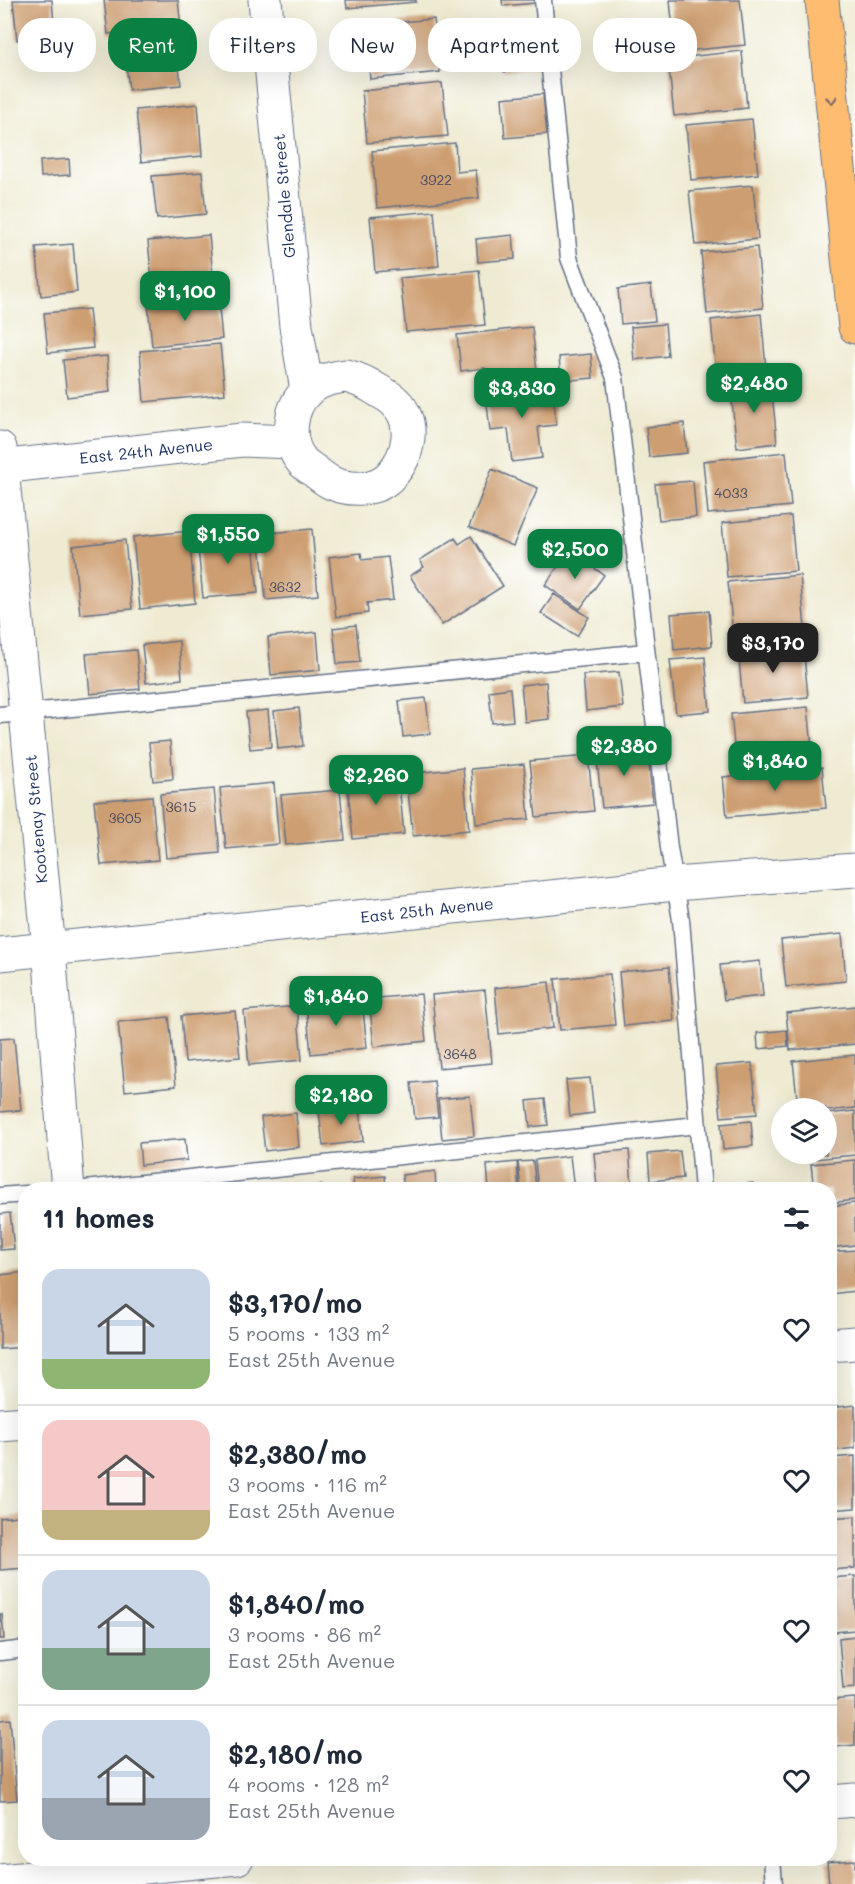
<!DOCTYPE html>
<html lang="en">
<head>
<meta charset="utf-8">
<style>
  :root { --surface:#fff; --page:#f2f2f3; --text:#1f2937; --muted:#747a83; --line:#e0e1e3; --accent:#0b8043 }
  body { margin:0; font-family:Mali,sans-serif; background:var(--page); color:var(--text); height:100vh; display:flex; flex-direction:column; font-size:22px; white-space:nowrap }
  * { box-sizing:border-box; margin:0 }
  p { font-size:20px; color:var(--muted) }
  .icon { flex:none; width:33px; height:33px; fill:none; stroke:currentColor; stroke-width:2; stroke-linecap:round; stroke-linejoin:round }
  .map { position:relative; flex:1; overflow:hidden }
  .side { position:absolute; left:18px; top:1182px; width:819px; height:684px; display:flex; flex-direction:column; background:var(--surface); border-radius:24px; box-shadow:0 6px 24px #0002 }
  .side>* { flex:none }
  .top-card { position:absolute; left:18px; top:18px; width:819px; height:54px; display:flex; gap:12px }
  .controls { position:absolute; left:771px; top:1098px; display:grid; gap:12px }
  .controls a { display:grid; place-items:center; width:66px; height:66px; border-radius:50%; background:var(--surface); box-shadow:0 6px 24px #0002; font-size:30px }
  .price { position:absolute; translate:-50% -51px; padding:0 14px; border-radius:12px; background:var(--accent); color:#fff; font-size:20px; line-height:39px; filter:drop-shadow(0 2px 3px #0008) }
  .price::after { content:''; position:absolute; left:50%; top:36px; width:18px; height:14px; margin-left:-9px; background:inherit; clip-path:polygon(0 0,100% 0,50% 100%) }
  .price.selected { background:#222; color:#fff }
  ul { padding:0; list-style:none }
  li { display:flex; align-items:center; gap:18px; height:150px; padding:0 24px }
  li+li { border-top:2px solid var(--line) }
  li span { display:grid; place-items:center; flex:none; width:168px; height:120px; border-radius:18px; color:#555 }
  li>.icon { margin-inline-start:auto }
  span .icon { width:72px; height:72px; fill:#fffc; stroke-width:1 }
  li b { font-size:26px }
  h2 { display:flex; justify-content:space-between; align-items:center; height:72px; padding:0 24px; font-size:26px }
  .chip { padding:0 21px; border-radius:24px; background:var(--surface); box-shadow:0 6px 24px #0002; font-size:21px; line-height:54px }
  .chip.selected { background:var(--accent); color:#fff }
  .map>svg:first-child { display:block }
  .building { fill:#cd9e71 }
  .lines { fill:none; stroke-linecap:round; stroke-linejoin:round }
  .service-casing { stroke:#657187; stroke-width:19 }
  .minor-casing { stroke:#657187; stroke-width:35 }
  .primary-casing { stroke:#657187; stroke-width:35 }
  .service { stroke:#fff; stroke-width:16 }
  .minor { stroke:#fff; stroke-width:33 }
  .primary { stroke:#febc70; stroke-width:33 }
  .oneway { stroke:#816e66 }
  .labels { text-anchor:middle; stroke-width:4.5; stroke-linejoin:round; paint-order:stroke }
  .number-label { font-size:14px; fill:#484b63 }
  .street-label { font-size:16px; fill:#1b2f5e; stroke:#fff }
</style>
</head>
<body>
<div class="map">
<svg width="855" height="1884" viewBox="0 0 855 1884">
  <rect width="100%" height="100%" fill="#fff"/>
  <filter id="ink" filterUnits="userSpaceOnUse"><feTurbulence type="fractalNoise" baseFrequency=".0167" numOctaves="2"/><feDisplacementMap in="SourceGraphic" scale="12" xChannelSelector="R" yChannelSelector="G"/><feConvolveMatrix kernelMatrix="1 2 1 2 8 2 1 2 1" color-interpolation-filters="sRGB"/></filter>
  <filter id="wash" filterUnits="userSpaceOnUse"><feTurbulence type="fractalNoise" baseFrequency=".008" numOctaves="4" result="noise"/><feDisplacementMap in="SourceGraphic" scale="24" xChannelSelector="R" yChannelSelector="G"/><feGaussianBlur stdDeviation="1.35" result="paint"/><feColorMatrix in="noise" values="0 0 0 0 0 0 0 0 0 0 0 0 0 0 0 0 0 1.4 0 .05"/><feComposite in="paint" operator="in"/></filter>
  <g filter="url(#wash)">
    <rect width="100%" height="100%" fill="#efebd3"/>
    <g id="blocks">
      <path class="building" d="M13 0H52L55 36 17 40Z
        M104 0H178L181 27 108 34Z
        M346 0H416V2L347 8Z
        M502 0H535V3L503 6Z
        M670 0H740L745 45 675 52Z
        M434 19 440 72 370 79 365 25Z
        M536 20 541 68 504 72 499 24Z
        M176 40 181 85 129 90 124 45Z
        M742 51 747 108 674 116 668 59Z
        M442 83 448 136 367 143 362 91Z
        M543 94 547 134 505 138 502 98Z
        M198 104 202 156 141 162 136 110Z
        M752 119 758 174 691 180 686 125Z
        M455 143 457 172 476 170 479 198 377 208 372 151Z
        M69 159 70 175 41 177 40 161Z
        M202 172 206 214 157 219 152 176Z
        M753 185 758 239 695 245 689 191Z
        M434 211 439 266 375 272 370 217Z
        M209 235 214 286 153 292 148 241Z
        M513 235 515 259 478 262 476 239Z
        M73 244 77 292 41 296 36 247Z
        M757 247 763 308 707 314 701 252Z
        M479 270 485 325 406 332 400 278Z
        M651 285 655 321 621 324 618 289Z
        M218 297 222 339 152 346 148 304Z
        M89 309 93 348 48 353 44 313Z
        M761 314 767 378 717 383 711 320Z
        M665 324 668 356 634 360 631 327Z
        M532 327 538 380 487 385 485 368 461 371 457 335Z
        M220 344 225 394 144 402 140 351Z
        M591 354 593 378 561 381 559 357Z
        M107 356 110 392 67 397 63 360Z
        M771 381 777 443 737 448 730 384Z
        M553 388 556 425 538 427 542 458 512 462 508 429 490 431 486 395Z
        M684 423 687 453 649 457 646 427Z
        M786 452 791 506 708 514 703 461Z
        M492 469 538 488 513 546 469 527Z
        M693 481 696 517 659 520 655 484Z
        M791 516 796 571 727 577 722 523Z
        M312 529 318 595 266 600 259 534Z
        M189 531 195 603 140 609 133 537Z
        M252 532 258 593 203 598 197 538Z
        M471 536 503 586 442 625 410 576 424 567 420 560 455 538 459 544Z
        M125 540 132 609 80 614 73 546Z
        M569 551 604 575 580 609 545 585Z
        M361 553 362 560 388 557 393 600 367 603 368 613 336 617 329 557Z
        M800 575 806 639 734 646 728 582Z
        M554 594 589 617 577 636 541 613Z
        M709 611 712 646 674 650 671 614Z
        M356 625 360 662 337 664 333 628Z
        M317 632 320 670 271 675 268 637Z
        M179 641 182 679 146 683 142 645Z
        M803 644 808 697 743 703 738 650Z
        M136 650 140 689 90 694 86 654Z
        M705 657 710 711 676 714 670 660Z
        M619 672 623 707 586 711 583 675Z
        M546 682 549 719 525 722 521 685Z
        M510 688 513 721 492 723 489 691Z
        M426 698 430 734 403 737 399 701Z
        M808 707 813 757 736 765 731 714Z
        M299 708 303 746 278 749 274 711Z
        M268 710 271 747 250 749 246 712Z
        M170 741 173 779 153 781 149 743Z
        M647 746 653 803 602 808 596 751Z
        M588 756 594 811 536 817 530 761Z
        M524 764 529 819 476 824 471 769Z
        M822 767 826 808 727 817 723 777Z
        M463 768 469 830 413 836 406 774Z
        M398 773 404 834 353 839 347 778Z
        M274 783 279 844 226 849 220 788Z
        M214 789 220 853 166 858 160 794Z
        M340 790 345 840 286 845 281 795Z
        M152 796 158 860 101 865 94 801Z
        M842 934 846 981 786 987 781 940Z
        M760 961 763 996 724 1000 720 965Z
        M669 967 674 1021 624 1026 619 972Z
        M610 974 615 1025 560 1030 555 979Z
        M549 982 553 1028 499 1034 495 988Z
        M485 990 492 1063 439 1068 432 995Z
        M421 994 426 1041 374 1047 369 999Z
        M362 1000 367 1048 311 1054 306 1005Z
        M297 1006 302 1060 249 1065 244 1011Z
        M855 1006V1044L790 1050 786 1013Z
        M235 1011 240 1057 185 1062 181 1016Z
        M169 1017 176 1086 125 1091 118 1022Z
        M787 1030 788 1046 758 1049 757 1033Z
        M14 1038 21 1110 0 1112V1039Z
        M855 1055V1108L826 1111V1108H798L793 1061Z
        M752 1063 757 1114 721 1117 716 1066Z
        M590 1078 594 1113 570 1116 566 1080Z
        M434 1081 438 1117 415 1119 411 1083Z
        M470 1096 474 1136 442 1139 438 1099Z
        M545 1099 548 1125 530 1127 527 1101Z
        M360 1106 363 1141 323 1146 319 1111Z
        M855 1111V1155L804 1160V1154H826V1114Z
        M296 1113 299 1147 265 1151 261 1117Z
        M751 1121 753 1146 723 1149 721 1124Z
        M185 1139 187 1160 141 1165 139 1143Z
        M629 1150 632 1185 597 1188 594 1153Z
        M680 1151 683 1178 650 1181 648 1154Z
        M570 1156 574 1190H538L535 1160Z
        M855 1160V1200L830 1203V1190H814L811 1164Z
        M533 1161 536 1190H521L518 1162Z
        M517 1162 519 1190H489L487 1165Z
        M435 1171 436 1190H404L402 1175Z
        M385 1176 386 1190H354L353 1179Z
        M753 1183V1190H728V1186Z
        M323 1185V1190H302V1187Z
        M855 1203V1245L830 1248V1206Z
        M10 1213 14 1249 0 1250V1214Z
        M855 1250V1291L830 1294V1252Z
        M26 1272V1347L0 1349V1275Z
        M855 1405V1448L830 1451V1408Z
        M855 1456V1508L830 1510V1458Z
        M26 1515V1568L0 1570V1518Z
        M855 1516V1568L830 1570V1518Z
        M855 1576V1630L834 1632 830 1578Z
        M0 1614H2L4 1639H0Z
        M855 1636V1688L843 1689 839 1638Z
        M855 1698V1745L835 1747 830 1700Z
        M10 1719 17 1800 0 1801V1720Z
        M20 1744H26V1787H24Z
        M855 1860V1884H829L827 1862Z"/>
    </g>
  </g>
  <g filter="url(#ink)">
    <use href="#blocks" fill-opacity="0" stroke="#657187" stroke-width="1.5"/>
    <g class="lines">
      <defs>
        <path id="service" d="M543 0 569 258 615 378 669 848 681 920 703 1190
          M0 715 646 652
          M75 1190 698 1125
          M0 1196 26 1194
          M0 1652 26 1649
          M772 1858 774 1884"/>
        <path id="minor" d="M265 0 296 326 307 390
          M346 376C359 379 367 383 379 391 384 394 390 397 394 401 417 421 409 456 391 475 377 491 350 491 332 483 325 480 319 474 313 470 309 467 304 464 302 461 285 442 289 407 308 390 319 380 332 378 346 376Z
          M0 448 49 949 68 1190
          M0 467 242 440 292 442
          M0 954 675 884 855 870
          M830 1345 855 1343
          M0 1425 26 1423
          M830 1802 855 1800
          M0 1881 237 1858"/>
        <path id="primary" d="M822 0 855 327"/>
      </defs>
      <use href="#service" class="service-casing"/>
      <use href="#minor" class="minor-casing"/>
      <use href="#primary" class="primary-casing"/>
      <use href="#service" class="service"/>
      <use href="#minor" class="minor"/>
      <use href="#primary" class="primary"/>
    </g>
    <defs><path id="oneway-chevron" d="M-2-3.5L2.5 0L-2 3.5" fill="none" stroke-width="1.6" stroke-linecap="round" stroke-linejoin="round" transform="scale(1.5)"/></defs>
    <use class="oneway" href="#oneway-chevron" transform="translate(832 100) rotate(84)"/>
  </g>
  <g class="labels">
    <g class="number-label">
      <text x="436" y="185">3922</text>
      <text x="731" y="498">4033</text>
      <text x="285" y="592">3632</text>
      <text x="181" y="812">3615</text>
      <text x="125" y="823">3605</text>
      <text x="460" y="1059">3648</text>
    </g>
    <g class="street-label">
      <text transform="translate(284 196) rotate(-95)" y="6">Glendale Street</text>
      <text transform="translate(146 451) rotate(-6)" y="6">East 24th Avenue</text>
      <text transform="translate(36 819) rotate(-95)" y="6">Kootenay Street</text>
      <text transform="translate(427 910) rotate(-6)" y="6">East 25th Avenue</text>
    </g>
  </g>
</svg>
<div class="controls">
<a><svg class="icon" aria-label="layers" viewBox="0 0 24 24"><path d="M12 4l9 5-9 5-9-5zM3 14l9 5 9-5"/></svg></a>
</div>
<b class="price" style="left:185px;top:322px">$1,100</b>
<b class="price" style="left:754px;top:414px">$2,480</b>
<b class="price" style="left:522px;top:419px">$3,830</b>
<b class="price" style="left:228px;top:565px">$1,550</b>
<b class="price" style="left:575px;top:580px">$2,500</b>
<b class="price selected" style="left:773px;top:674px">$3,170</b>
<b class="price" style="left:624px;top:777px">$2,380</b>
<b class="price" style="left:775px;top:792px">$1,840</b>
<b class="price" style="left:376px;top:806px">$2,260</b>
<b class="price" style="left:336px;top:1027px">$1,840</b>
<b class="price" style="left:341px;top:1126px">$2,180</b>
<div class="top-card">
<a class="chip">Buy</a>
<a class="chip selected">Rent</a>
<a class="chip">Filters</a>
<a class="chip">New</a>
<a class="chip">Apartment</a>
<a class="chip">House</a>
</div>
<section class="side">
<h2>11 homes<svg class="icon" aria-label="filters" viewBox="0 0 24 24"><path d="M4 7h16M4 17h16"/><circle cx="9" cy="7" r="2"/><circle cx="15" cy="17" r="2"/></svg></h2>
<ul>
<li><span style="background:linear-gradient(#c9d6e8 75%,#8fb573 0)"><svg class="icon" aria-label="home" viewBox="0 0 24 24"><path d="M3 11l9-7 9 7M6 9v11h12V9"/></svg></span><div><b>$3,170/mo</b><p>5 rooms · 133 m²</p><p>East 25th Avenue</p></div><svg class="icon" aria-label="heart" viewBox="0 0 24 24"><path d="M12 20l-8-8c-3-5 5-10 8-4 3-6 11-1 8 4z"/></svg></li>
<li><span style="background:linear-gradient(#f6c9c9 75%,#c2b280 0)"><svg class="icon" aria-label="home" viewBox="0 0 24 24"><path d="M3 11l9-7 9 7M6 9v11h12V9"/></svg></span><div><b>$2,380/mo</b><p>3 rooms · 116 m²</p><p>East 25th Avenue</p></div><svg class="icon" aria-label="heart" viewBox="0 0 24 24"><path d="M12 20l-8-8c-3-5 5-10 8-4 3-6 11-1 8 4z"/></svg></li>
<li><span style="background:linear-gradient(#c9d6e8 65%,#7fa58c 0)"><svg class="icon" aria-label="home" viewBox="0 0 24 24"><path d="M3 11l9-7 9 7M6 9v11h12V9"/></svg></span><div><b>$1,840/mo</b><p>3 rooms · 86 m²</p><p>East 25th Avenue</p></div><svg class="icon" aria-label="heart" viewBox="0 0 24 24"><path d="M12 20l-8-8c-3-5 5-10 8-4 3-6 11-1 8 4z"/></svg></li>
<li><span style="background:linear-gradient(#c9d6e8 65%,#9aa5b1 0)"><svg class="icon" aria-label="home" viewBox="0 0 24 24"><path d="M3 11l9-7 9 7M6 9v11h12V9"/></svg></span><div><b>$2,180/mo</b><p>4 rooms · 128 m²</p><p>East 25th Avenue</p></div><svg class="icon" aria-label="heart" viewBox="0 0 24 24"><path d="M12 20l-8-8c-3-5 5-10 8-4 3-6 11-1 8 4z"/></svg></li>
</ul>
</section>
</div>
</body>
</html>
